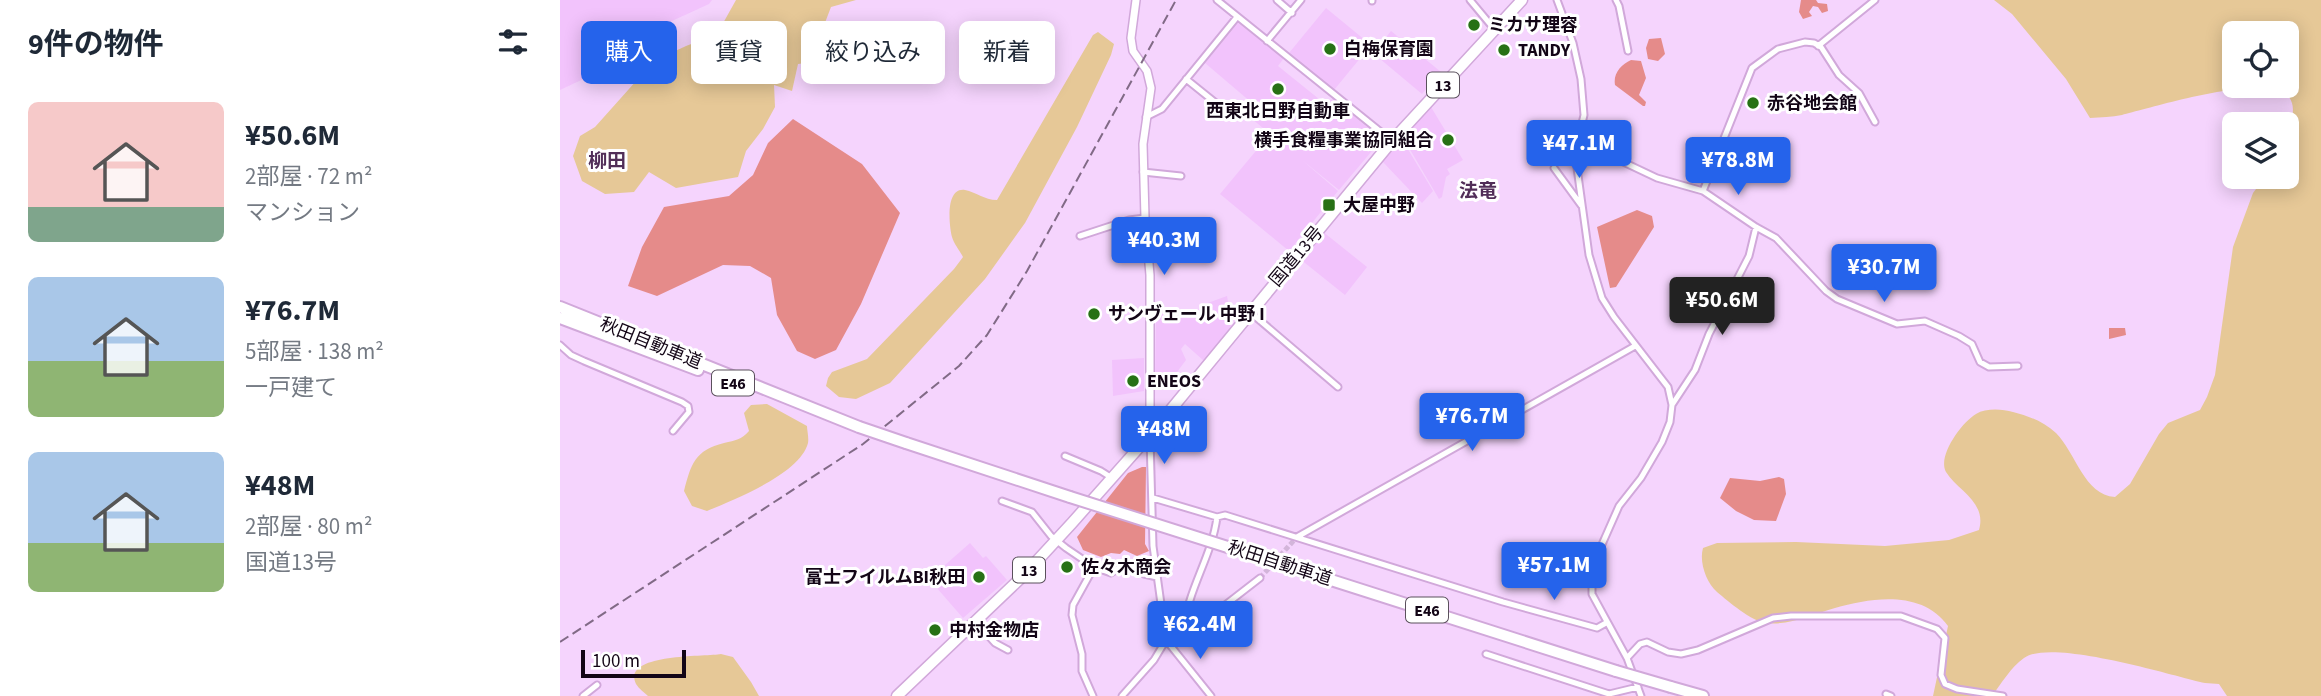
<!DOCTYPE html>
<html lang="ja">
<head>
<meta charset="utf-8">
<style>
  :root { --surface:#fff; --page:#f6f6f7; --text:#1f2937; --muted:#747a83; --accent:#2563eb }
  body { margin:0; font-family:"Source Sans 3","Noto Sans JP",sans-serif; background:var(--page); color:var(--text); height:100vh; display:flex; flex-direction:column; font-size:26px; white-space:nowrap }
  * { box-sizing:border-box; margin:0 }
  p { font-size:23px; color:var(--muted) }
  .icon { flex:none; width:38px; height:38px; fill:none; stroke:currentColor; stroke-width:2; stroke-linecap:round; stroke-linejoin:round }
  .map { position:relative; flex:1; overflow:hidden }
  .drawer { display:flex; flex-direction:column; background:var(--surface); width:560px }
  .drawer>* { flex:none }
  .banner { position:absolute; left:21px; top:21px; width:665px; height:63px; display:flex; gap:14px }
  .tools { position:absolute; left:1662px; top:21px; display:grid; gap:14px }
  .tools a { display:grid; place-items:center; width:77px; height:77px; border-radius:10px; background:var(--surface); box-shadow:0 4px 18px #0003; font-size:35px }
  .scale { position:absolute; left:21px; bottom:18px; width:105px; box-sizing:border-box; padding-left:7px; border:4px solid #130516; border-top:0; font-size:19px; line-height:24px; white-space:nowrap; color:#130516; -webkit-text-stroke:5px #fff; paint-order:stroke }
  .price { position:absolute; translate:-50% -60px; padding:0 16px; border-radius:7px; background:var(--accent); color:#fff; font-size:23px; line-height:46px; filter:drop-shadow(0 2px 4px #0008) }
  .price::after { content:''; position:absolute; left:50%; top:42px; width:21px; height:16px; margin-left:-10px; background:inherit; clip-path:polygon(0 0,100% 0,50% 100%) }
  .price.current { background:#222; color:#fff }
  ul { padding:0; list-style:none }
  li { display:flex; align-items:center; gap:21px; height:175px; padding:0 28px }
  li span { display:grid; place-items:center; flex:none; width:196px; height:140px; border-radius:10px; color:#555 }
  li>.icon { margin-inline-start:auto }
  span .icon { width:84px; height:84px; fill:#fffc; stroke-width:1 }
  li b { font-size:30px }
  h2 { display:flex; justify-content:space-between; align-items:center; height:84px; padding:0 28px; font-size:30px }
  .tag { padding:0 24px; border-radius:10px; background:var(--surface); box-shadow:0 4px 18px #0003; font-size:24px; line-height:63px }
  .tag.current { background:var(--accent); color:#fff }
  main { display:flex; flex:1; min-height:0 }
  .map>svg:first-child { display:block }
  .built { fill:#f2c3fc }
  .green { fill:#e6c897; fill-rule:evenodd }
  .water { fill:#e58b8a }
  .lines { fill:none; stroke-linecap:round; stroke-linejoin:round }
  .minor-tunnel { stroke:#d3b5da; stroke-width:5; stroke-dasharray:5 2.5; stroke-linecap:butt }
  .minor-casing { stroke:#d1a8da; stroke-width:9 }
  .tertiary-casing { stroke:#d1a8da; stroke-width:10 }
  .trunk-casing { stroke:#d1a8da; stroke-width:13 }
  .motorway-casing { stroke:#d1a8da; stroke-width:14 }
  .minor { stroke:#fff; stroke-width:5 }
  .tertiary { stroke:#fff; stroke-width:7 }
  .trunk { stroke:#fff; stroke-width:10 }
  .motorway { stroke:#fff; stroke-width:10 }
  .rail { stroke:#816a86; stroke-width:2; stroke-dasharray:10 5; stroke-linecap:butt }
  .motorway-bridge-casing { stroke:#d1a8da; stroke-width:14; stroke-linecap:butt }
  .motorway-bridge { stroke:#fff; stroke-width:10 }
  .poi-dot { fill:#277115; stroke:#fff; stroke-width:2.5 }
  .labels { text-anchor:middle; stroke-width:6; stroke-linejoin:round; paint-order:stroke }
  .shield { fill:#fff; stroke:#5a505c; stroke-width:2 }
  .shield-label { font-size:16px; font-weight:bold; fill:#130516 }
  .poi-label { font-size:18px; font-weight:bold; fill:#130516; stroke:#fff; text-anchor:start }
  .street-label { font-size:18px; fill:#130516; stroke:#fff }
  .neighbourhood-label { font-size:19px; font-weight:bold; fill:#512e58; stroke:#fff }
</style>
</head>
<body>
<main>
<section class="drawer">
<h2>9件の物件<svg class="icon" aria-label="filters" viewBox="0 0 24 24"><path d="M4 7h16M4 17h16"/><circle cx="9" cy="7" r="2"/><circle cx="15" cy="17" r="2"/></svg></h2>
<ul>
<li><span style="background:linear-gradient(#f6c9c9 75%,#7fa58c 0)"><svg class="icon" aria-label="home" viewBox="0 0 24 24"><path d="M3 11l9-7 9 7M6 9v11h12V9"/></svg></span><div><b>¥50.6M</b><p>2部屋 · 72 m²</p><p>マンション</p></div></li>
<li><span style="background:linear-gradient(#a9c7e8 60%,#8fb573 0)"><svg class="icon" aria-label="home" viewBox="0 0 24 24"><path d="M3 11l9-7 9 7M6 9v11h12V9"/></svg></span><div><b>¥76.7M</b><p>5部屋 · 138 m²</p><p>一戸建て</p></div></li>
<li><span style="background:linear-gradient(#a9c7e8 65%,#8fb573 0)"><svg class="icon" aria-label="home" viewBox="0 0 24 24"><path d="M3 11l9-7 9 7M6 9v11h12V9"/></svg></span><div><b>¥48M</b><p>2部屋 · 80 m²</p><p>国道13号</p></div></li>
</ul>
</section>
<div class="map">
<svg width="1761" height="696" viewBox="0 0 1761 696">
  <rect width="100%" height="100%" fill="#f5d4fd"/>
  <path class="built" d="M0 0H152L149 4 101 26 49 67 0 90Z
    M766 8 811 45 774 90 729 53Z
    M678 23 724 58 718 66 764 103 773 99 822 139 779 190 742 160 778 191 729 251 660 194 710 134 685 113 692 103 645 63Z
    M831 31 881 72 862 94 813 53Z
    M871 107 903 160 887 169 890 174 886 177 882 197 879 199 845 141 858 120Z
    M843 141 873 191 862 203 822 161Z
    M762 231 807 267 785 295 740 259Z
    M667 296 672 325 644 361 625 344 621 349 626 360 617 372 595 383 596 315 636 311 645 304Z
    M584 358V391L553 396 552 360Z
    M410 543 423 558 426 556 447 580 403 618 369 579Z"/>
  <path class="green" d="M176 0H296L271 7 263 28 261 61 238 64 232 91 214 85 215 107 203 129 186 151 178 177 116 188 89 172 74 192 45 194 22 181 13 156 20 136 35 127 94 61 126 46 157 34Z
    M1434 0H1761V696H1667L1659 684 1645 683C1610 675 1491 638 1464 658 1451 667 1441 684 1432 696H1373L1388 626C1363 590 1312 597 1275 608 1254 614 1229 626 1206 623 1191 621 1169 602 1157 592 1146 582 1139 562 1143 548L1157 543 1236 542 1325 546 1389 540 1419 530C1427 502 1398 491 1386 472 1377 456 1402 422 1416 414 1426 408 1442 409 1453 412 1468 416 1483 421 1496 433 1516 453 1524 495 1555 497L1570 484 1599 434 1608 423 1640 410 1647 397 1655 375 1673 247 1693 193 1705 177H1727C1727 164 1726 151 1727 139 1729 127 1738 109 1729 97 1710 71 1591 108 1562 115 1552 117 1541 117 1530 118L1506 79 1452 14ZM1675 33H1727V86H1675Z
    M538 32 554 44 551 55 517 127 465 223 425 279 330 383 296 399 279 397 266 386 268 378 272 372 307 359 394 269 403 257C400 251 394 244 392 237 389 225 385 187 405 190 416 192 424 200 437 200L533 35Z
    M207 404 247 426C247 430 249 438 248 443 240 474 175 499 147 511L132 506 124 491C131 464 135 450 164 443 176 440 181 440 189 431L184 413 191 405Z
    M161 654 173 657 191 682 199 696H88C84 692 79 689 76 684 61 653 145 657 161 654Z"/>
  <path class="water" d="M1241 0H1256L1258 3 1267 4 1268 11 1262 13 1258 7 1253 6 1249 12 1252 16 1243 19 1239 12Z
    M1101 38 1105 54 1098 61 1088 59 1086 48 1089 39Z
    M1071 60 1081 61 1086 78 1079 95 1086 102 1085 106H1083L1055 85C1053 73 1061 65 1071 60Z
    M233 119 302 164 340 213 301 304 276 350 255 359 237 351 217 315 211 278 190 266 163 265 97 296 68 286 82 247 104 207 169 196 193 175 208 143Z
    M1077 210 1092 216 1094 227 1056 287 1050 288 1037 227Z
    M1549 328H1565L1566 335 1549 339Z
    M582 467H586L585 544 589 551 577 556 564 550 560 554 551 553 541 557 523 550 517 537 568 473Z
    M1219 477 1224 479 1226 494 1216 521 1194 520 1176 511 1160 498 1170 478 1200 481Z"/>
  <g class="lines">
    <path class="minor-tunnel" d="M700 578 736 538"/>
    <defs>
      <path id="minor" d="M657 0 832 141
        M717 0 732 13
        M910 0 935 30
        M997 0 1013 43 1021 79 1024 115 1017 144V168L1029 255 1042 298 1054 317 1108 387 1112 405 1110 422 1102 442 1081 478 1059 506 1032 567V594L1067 658 1081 696
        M1056 0 1059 6 1068 51
        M812 1V0
        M707 41 741 0
        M1258 46 1315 0
        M626 79 672 116
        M586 117 602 109 677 17
        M1017 144 1040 151 1097 178 1143 191 1196 227 1216 238 1266 291 1277 299 1337 324 1365 321 1399 336 1412 344 1420 362 1429 367 1458 366
        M994 168 1021 205
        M583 172 621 176
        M1143 191 1192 68 1218 49 1245 42 1254 43 1261 47 1279 75 1299 93 1315 122
        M520 236 569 220 585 218
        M690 312 778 387
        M0 345 11 355 24 361 122 402 128 406 129 412 113 431
        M1112 405 1135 370 1149 334 1189 256 1196 227
        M590 438 593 546 606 640 651 696
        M505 456 541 471 552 478
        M593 498 657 517 665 515 943 602 1037 628 1046 623
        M442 501 472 512 491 536 506 548 534 567 551 573 567 563 574 564 584 574 597 577
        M737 537 1075 346
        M416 622 435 643 448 650
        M624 630C627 590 652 557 657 517
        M926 654 1049 694 1078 687
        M1067 658 1080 644 1087 642 1108 652 1121 654 1138 650 1213 618 1231 616H1341L1377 629 1385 638 1381 675 1385 684 1397 689 1443 696
        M1326 694 1331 696
        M23 696 37 685
        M533 696 522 671V654L512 615 513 605 534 567
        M562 696 594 660 606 640 660 609 700 578"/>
      <path id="tertiary" d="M576 0 571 38 573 51 587 71 591 88 583 144 585 218 590 275V434"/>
      <path id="trunk" d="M337 696 464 575 512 523 590 435 832 141 962 0"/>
      <path id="motorway" d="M0 307 299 427
        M0 318 138 370
        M346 443 510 497
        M677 550 1056 671
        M1111 687 1143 696"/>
    </defs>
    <use href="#minor" class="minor-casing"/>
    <use href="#tertiary" class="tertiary-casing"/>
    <use href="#trunk" class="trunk-casing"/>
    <use href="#motorway" class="motorway-casing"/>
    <use href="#minor" class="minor"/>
    <use href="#tertiary" class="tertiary"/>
    <use href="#trunk" class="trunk"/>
    <use href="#motorway" class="motorway"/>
    <path class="rail" d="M0 642 303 444 399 366 427 335 467 271 616 0"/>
    <defs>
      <path id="motorway-bridge" d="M299 427 346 443
        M510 497 677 550
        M1056 671 1111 687"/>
    </defs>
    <use href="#motorway-bridge" class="motorway-bridge-casing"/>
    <use href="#motorway-bridge" class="motorway-bridge"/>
  </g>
  <g class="poi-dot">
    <circle cx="914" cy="25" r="7"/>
    <circle cx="770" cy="49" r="7"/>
    <circle cx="944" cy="50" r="7"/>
    <circle cx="718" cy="89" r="7"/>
    <circle cx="1193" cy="103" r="7"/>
    <circle cx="888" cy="140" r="7"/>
    <rect x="762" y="198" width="14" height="14" rx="3.5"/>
    <circle cx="534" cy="314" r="7"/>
    <circle cx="573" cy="381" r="7"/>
    <circle cx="507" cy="567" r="7"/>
    <circle cx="419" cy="577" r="7"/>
    <circle cx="375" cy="630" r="7"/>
  </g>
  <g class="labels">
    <g class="shield">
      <rect x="867" y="72.5" width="32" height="25" rx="5"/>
      <rect x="152" y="370.5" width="42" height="25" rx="5"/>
      <rect x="453" y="557.5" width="32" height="25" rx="5"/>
      <rect x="846" y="597.5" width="42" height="25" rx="5"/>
    </g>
    <g class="shield-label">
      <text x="883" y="91">13</text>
      <text x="173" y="389">E46</text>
      <text x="469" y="576">13</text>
      <text x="867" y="616">E46</text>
    </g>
    <g class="poi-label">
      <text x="928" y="31">ミカサ理容</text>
      <text x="784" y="55">白梅保育園</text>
      <text x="958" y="56">TANDY</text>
      <text x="1207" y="109">赤谷地会館</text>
      <text x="718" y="117" text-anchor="middle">西東北日野自動車</text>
      <text x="874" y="146" text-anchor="end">横手食糧事業協同組合</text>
      <text x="783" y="211">大屋中野</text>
      <text x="548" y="320">サンヴェール 中野 I</text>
      <text x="587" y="387">ENEOS</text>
      <text x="521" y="573">佐々木商会</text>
      <text x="405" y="583" text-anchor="end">富士フイルムBI秋田</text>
      <text x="389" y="636">中村金物店</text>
    </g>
    <g class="street-label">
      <text transform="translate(736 256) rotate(-50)" y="6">国道13号</text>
      <text transform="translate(91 343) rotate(22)" y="6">秋田自動車道</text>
      <text transform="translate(720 563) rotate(18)" y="6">秋田自動車道</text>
    </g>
    <g class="neighbourhood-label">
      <text x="47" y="167">柳田</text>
      <text x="918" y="197">法竜</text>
    </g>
  </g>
</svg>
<div class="tools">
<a><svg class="icon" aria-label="locate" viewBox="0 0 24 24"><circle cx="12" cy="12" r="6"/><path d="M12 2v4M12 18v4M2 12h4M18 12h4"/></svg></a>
<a><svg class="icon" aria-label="layers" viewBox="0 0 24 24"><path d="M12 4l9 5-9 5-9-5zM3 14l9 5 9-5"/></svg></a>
</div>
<div class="scale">100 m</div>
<b class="price" style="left:1019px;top:180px">¥47.1M</b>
<b class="price" style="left:1178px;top:197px">¥78.8M</b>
<b class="price" style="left:604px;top:277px">¥40.3M</b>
<b class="price" style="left:1324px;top:304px">¥30.7M</b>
<b class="price current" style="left:1162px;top:337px">¥50.6M</b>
<b class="price" style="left:912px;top:453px">¥76.7M</b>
<b class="price" style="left:604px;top:466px">¥48M</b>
<b class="price" style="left:994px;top:602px">¥57.1M</b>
<b class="price" style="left:640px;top:661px">¥62.4M</b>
<div class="banner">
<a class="tag current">購入</a>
<a class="tag">賃貸</a>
<a class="tag">絞り込み</a>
<a class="tag">新着</a>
</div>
</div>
</main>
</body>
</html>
